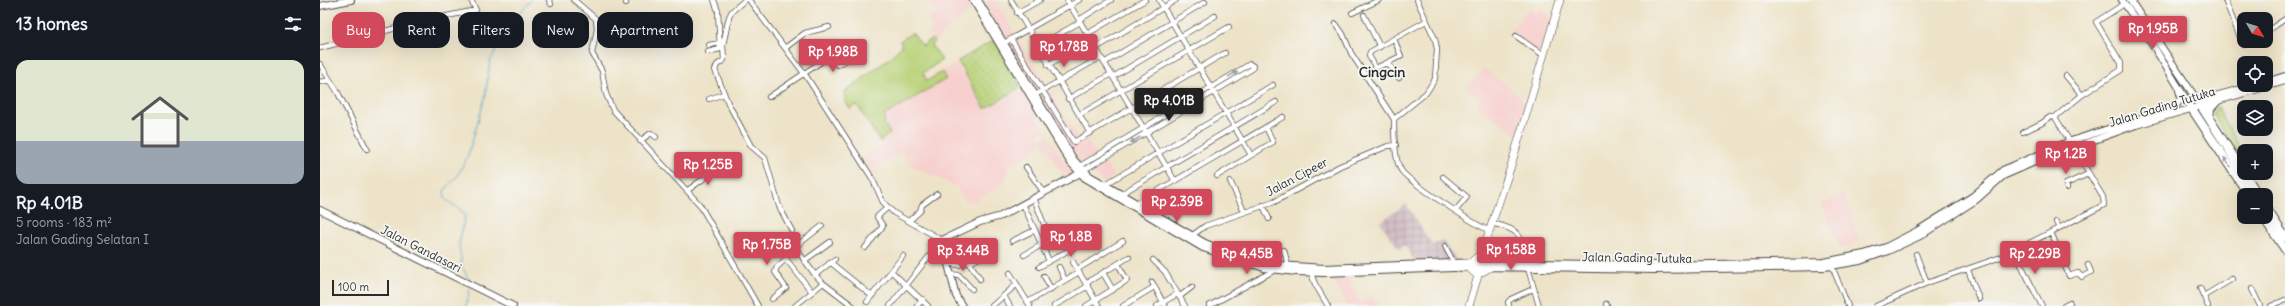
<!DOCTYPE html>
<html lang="en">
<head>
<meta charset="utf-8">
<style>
  :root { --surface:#171b24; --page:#242831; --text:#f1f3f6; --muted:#9ea1a6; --line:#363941; --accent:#d1495b }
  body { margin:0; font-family:Delius,sans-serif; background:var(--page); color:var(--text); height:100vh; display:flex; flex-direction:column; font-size:15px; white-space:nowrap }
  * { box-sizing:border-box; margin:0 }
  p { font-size:13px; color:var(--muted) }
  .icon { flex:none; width:22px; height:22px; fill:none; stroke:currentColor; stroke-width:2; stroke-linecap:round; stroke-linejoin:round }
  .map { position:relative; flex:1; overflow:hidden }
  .side { display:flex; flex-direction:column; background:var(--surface); width:320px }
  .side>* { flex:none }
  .guide { position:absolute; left:12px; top:12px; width:380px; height:36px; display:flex; gap:8px }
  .needle { width:26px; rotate:128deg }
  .controls { position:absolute; left:1917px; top:12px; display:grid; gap:8px }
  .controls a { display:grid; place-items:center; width:36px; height:36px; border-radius:8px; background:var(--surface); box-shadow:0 4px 16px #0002; font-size:20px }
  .scale { position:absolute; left:12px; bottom:10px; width:57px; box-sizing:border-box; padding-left:4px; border:2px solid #2b2b2b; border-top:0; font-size:11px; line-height:14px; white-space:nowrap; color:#2b2b2b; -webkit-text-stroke:3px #f6f6f2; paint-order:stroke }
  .price { position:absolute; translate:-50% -34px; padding:0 9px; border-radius:4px; background:var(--accent); color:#fff; font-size:13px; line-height:26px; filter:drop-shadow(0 1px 2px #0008) }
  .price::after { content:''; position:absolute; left:50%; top:24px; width:12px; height:9px; margin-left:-6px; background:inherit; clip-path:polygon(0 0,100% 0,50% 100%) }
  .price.current { background:#222; color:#fff }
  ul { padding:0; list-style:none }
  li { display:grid; align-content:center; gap:8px; height:212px; padding:0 16px }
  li+li { border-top:1px solid var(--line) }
  li span { display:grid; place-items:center; height:124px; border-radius:12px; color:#555 }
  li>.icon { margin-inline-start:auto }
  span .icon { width:72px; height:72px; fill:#fffc; stroke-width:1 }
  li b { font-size:17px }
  h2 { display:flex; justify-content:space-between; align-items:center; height:48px; padding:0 16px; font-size:17px }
  .tag { padding:0 14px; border-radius:12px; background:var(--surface); box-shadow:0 4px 16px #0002; font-size:14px; line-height:36px }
  .tag.current { background:var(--accent); color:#fff }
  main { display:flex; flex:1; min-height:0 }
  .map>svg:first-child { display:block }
  .built { fill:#f7d0ce }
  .industrial { fill:url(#industrial-grid) }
  .grass { fill:#b8d277; stroke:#727e51 }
  .park { fill:url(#park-dots); stroke:#727e51 }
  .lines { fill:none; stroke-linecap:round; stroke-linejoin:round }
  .stream { stroke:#54a3ce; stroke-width:1 }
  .street-casing { stroke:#484743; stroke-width:6 }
  .secondary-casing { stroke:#484743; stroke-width:8 }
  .primary-casing { stroke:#484743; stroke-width:8 }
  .highway-casing { stroke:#484743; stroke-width:10 }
  .street { stroke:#fff; stroke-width:4.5 }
  .secondary { stroke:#fff; stroke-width:6 }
  .primary { stroke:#fff; stroke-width:7 }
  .highway { stroke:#fff; stroke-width:8 }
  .oneway { fill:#a0a0a0 }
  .labels { text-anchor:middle; stroke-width:3.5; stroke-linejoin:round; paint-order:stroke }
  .street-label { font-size:12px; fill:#2b2b2b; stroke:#f6f6f2 }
  .quarter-label { font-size:14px; font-weight:bold; fill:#2b2b2b; stroke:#f6f6f2 }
</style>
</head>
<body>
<main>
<section class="side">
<h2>13 homes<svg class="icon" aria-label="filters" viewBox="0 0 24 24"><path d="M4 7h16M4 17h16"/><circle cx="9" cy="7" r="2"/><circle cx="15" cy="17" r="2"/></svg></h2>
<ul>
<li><span style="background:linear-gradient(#dfe7d0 65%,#9aa5b1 0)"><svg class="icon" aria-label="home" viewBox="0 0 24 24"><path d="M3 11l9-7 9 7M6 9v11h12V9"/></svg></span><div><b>Rp 4.01B</b><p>5 rooms · 183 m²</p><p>Jalan Gading Selatan I</p></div></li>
</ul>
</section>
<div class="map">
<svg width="1965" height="306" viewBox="0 0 1965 306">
  <defs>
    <pattern id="industrial-grid" width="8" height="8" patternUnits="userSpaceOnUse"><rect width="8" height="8" fill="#d2bec4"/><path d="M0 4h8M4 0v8" fill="none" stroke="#b4a3a9"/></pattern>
    <pattern id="park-dots" width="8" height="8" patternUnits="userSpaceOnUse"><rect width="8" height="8" fill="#b8d277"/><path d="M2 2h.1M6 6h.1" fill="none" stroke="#9eb467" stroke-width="1.8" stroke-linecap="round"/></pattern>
  </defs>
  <rect width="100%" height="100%" fill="#f6f6f2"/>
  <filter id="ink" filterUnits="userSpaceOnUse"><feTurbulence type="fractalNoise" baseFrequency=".025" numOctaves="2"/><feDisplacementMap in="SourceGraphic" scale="8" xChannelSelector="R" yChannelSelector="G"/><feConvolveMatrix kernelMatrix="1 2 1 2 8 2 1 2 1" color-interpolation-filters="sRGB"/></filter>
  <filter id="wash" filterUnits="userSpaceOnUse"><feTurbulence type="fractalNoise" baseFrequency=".012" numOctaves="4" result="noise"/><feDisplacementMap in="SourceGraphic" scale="16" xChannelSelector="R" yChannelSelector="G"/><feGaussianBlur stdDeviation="0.9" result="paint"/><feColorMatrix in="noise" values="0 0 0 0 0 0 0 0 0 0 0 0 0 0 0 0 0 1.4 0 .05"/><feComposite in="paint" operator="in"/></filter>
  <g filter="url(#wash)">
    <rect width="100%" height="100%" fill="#ede3c8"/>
    <path class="built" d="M608 0H647L652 8 615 41 608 35 614 29 608 19 617 14 605 1Z
      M665 0H675L758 138 764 135 776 155 761 164 757 159 669 13Z
      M1219 8 1230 17 1220 53 1191 31 1209 9 1214 13Z
      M637 62 665 110 701 89 725 131 718 135 722 142 713 147 715 151 690 165 683 184 652 203 644 200 637 187 590 165 581 151 550 172 541 158 565 145 564 142 559 143 543 116Z
      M1164 69 1187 85 1206 103 1197 135 1156 105 1160 98 1146 89Z
      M728 135 752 174 745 178 721 139Z
      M784 161 794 176 784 183 768 171Z
      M1522 194 1532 215 1535 230 1541 241 1521 249 1501 204Z
      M1027 277 1041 304 1053 296 1059 306H1027L1012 278Z"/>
    <path class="industrial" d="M1086 204 1112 245 1122 240 1137 260 1094 261 1085 245 1079 249 1060 222Z"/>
    <path class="grass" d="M592 33 603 46 611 39 614 41 611 45 622 60 603 73 607 81 622 72 626 79 565 115 564 124 570 133 560 141 537 105 530 109 524 99 526 97 523 93 571 57 582 45 580 41Z
      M1897 106 1924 155V164L1896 119 1893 113Z"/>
    <path class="park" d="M674 40 701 87 665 109 638 61Z"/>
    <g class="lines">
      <path class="stream" d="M150 281 142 267 139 244 145 216 141 210 125 199 124 191 137 176 147 158 165 98 170 61 190 24 212 0
        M146 306 150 288"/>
    </g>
  </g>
  <g filter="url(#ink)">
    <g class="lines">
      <defs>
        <path id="street" d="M229 0 231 4
          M254 0 276 19 277 29 272 53 282 71 286 94 293 110 380 205 438 306
          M306 0V3
          M425 0 412 11 409 17 403 45 404 60 397 65 395 70 408 103 431 146 445 158 459 206 472 231
          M429 0 486 76 552 178 563 202 574 213 622 240 570 306
          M691 0 770 133
          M747 0 855 181
          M839 0 931 155
          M1097 0 1115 39 1117 49 1115 79 1106 93 1074 119C1074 132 1074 160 1081 170 1086 180 1158 227 1169 230
          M1814 0H1815
          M1905 0 1923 45 1932 41
          M697 13 720 0
          M1032 13 1059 0
          M1044 15 1060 47
          M759 20 791 0
          M1016 24 1023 34 1031 53 1074 119
          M1946 32 1965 19
          M767 34 825 0
          M1196 36 1223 55
          M691 39 754 142 905 53
          M1074 39 1081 56 1056 68 1049 56 1050 52 1106 21
          M684 43 759 0
          M389 45 400 43
          M717 47 760 22
          M0 48 103 21 156 10 151 0
          M465 48 485 33 509 27
          M776 48 856 0
          M388 52 400 49 398 11 394 0
          M784 63 885 2
          M1068 63 1079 78
          M0 64 17 91 47 149
          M728 65 771 40
          M1746 76 1762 95
          M793 77 895 16
          M0 82 10 80
          M715 95 781 57
          M449 97 507 58 518 65 535 55
          M389 99 404 94
          M748 99 791 74
          M759 115 909 27
          M1735 117 1762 95 1801 70V63L1776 22 1801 6
          M1703 132 1722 123 1730 117H1735
          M320 141 331 133 336 137
          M760 166 930 64 933 66 932 69 764 170
          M706 167 724 193
          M897 176 953 142 946 127
          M1123 177 1147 197 1136 210
          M910 181 924 211
          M784 185 953 85
          M1747 188 1746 184 1768 174
          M368 190 397 169
          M801 194 956 102
          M714 198 725 227
          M817 203 963 117
          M703 204 729 261
          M943 205 949 219
          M589 221 600 211 602 205 617 194
          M1736 222 1739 228
          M1175 224C1202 230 1201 237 1207 262
          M1731 232 1749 276 1758 273 1762 277 1771 272 1768 265
          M870 237 885 226 954 202 1020 166 1068 146 1076 145
          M692 241 715 230
          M1125 246 1134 263
          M545 248 563 226 557 217 568 207
          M964 250 968 266
          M1694 251 1722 306
          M1596 254 1607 283
          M704 255 740 234
          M833 260 845 272 865 306
          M484 261 510 242
          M510 262 552 296
          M753 262 779 306
          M627 263 638 265 649 262 660 279
          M650 263 675 249
          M1512 266 1528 306
          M719 267 765 241
          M739 267 745 280
          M1208 268 1219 306
          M758 269 803 241
          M1648 270 1659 299
          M572 272 608 306
          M690 273 710 306
          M783 273 793 290
          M991 273 995 284 1008 306
          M630 274 639 275 652 289
          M495 275 515 259
          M724 276 731 289
          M832 282 845 306
          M503 283 533 306
          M766 283 809 257
          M1880 288 1888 306
          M1932 289 1940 306
          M684 296 690 306
          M1884 296 1912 279
          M859 297 872 287
          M452 299 466 288 455 272 457 267 466 259 492 292
          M547 302 583 256
          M708 302 759 272
          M1286 304 1287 306
          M475 306 503 283 495 275 475 247 502 226
          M597 306 603 299
          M672 306 697 284
          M734 306 768 286
          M766 306 806 281 807 280 798 264
          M803 306 834 287
          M837 306 857 294
          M889 306 955 270
          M1189 306 1188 302 1191 299 1213 289
          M1556 306 1607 283 1684 256 1784 205 1783 197 1735 117
          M1744 306 1750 303
          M1951 306 1965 300"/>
        <path id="secondary" d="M653 0 750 162 765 178 883 248 944 268 976 272 1004 273 1160 267 1335 270 1505 267 1540 261 1568 251 1600 236 1656 200 1683 176 1719 160 1816 125 1965 81
          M658 0 754 160 770 176 885 243 907 252 958 265 1004 268 1159 262 1335 265 1504 262 1544 254 1566 247 1597 231 1653 196 1683 170 1748 142 1855 107 1861 98 1858 86
          M1802 0 1832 44 1872 109
          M1810 0 1881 106
          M0 6 31 0
          M1946 82 1965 76
          M1876 101 1936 85
          M0 210 193 306
          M642 306 636 296 622 240 660 222 681 216 762 172"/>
        <path id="primary" d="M1166 252 1174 262
          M1151 262 1162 253
          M1149 268 1157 275 1171 267
          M1158 272 1159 262 1190 169 1240 0
          M1149 306 1160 269"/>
        <path id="highway" d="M1881 106 1938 195
          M1872 109 1929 195
          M1889 118 1890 109 1896 102
          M1946 208 1965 237
          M1943 217 1965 249"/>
      </defs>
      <use href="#street" class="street-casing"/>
      <use href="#secondary" class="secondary-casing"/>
      <use href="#primary" class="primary-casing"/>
      <use href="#highway" class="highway-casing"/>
      <use href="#street" class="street"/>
      <use href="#secondary" class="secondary"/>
      <use href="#primary" class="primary"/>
      <use href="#highway" class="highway"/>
    </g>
    <defs><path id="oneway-solid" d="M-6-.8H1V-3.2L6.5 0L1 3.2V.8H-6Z"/></defs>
    <g class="oneway">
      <use href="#oneway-solid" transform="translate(913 74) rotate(-31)"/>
      <use href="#oneway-solid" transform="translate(815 140) rotate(149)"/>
      <use href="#oneway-solid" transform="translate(1907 162) rotate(-123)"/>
    </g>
  </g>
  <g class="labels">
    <g class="street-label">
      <text transform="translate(1842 107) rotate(-17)" y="4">Jalan Gading Tutuka</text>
      <text transform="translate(977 177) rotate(-28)" y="4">Jalan Cipeer</text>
      <text transform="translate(101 249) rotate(27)" y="4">Jalan Gandasari</text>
      <text transform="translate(1317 258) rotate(1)" y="4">Jalan Gading Tutuka</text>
    </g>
    <g class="quarter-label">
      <text x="1062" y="77">Cingcin</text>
    </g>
  </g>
</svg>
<div class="controls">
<a><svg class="needle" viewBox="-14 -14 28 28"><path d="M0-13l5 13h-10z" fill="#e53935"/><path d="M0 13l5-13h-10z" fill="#9ea1a6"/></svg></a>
<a><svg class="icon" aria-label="locate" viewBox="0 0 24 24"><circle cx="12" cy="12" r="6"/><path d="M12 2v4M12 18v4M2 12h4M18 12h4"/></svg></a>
<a><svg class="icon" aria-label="layers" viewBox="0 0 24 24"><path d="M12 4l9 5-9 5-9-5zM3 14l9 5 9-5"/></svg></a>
<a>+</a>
<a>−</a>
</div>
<div class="scale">100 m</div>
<b class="price" style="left:1833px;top:50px">Rp 1.95B</b>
<b class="price" style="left:744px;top:68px">Rp 1.78B</b>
<b class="price" style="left:513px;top:73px">Rp 1.98B</b>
<b class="price current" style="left:849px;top:122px">Rp 4.01B</b>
<b class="price" style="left:1746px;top:175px">Rp 1.2B</b>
<b class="price" style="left:388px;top:186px">Rp 1.25B</b>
<b class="price" style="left:857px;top:223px">Rp 2.39B</b>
<b class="price" style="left:751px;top:258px">Rp 1.8B</b>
<b class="price" style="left:447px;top:266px">Rp 1.75B</b>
<b class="price" style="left:1191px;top:271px">Rp 1.58B</b>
<b class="price" style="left:643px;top:272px">Rp 3.44B</b>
<b class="price" style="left:927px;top:275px">Rp 4.45B</b>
<b class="price" style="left:1715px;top:275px">Rp 2.29B</b>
<div class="guide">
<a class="tag current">Buy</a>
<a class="tag">Rent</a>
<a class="tag">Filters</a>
<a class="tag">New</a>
<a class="tag">Apartment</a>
</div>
</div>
</main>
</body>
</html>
